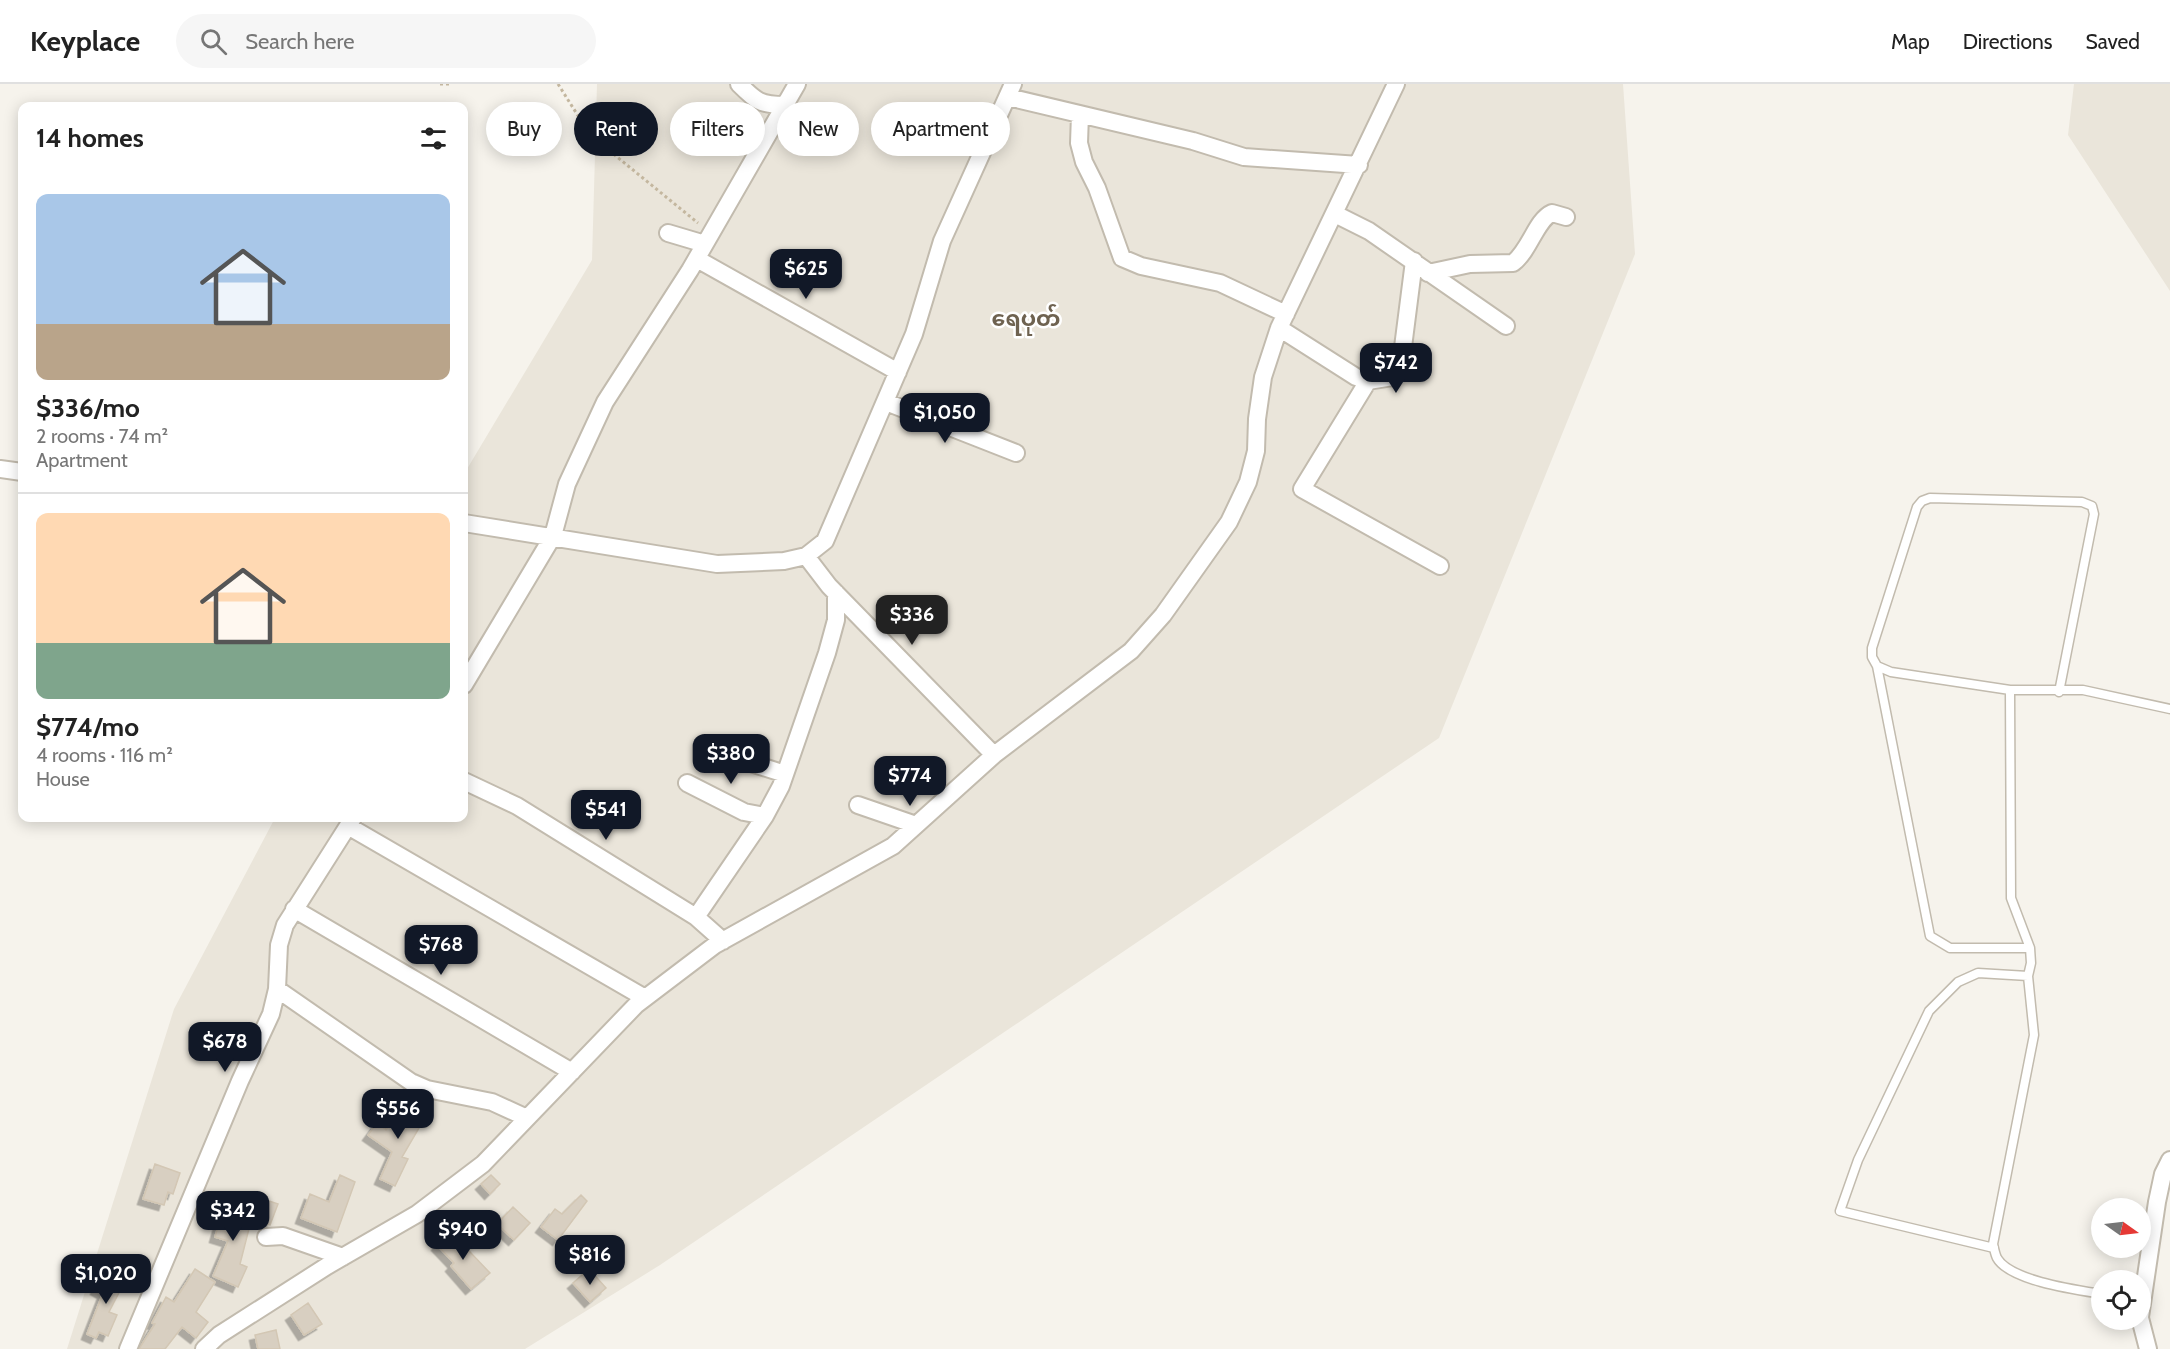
<!DOCTYPE html>
<html lang="en">
<head>
<meta charset="utf-8">
<style>
  :root { --surface:#fff; --page:#f6f6f6; --text:#222; --muted:#767676; --line:#e0e0e0; --accent:#111827 }
  body { margin:0; font-family:Cabin,"Noto Sans Myanmar",sans-serif; background:var(--page); color:var(--text); height:100vh; display:flex; flex-direction:column; font-size:22px; white-space:nowrap }
  * { box-sizing:border-box; margin:0 }
  p { font-size:20px; color:var(--muted) }
  .icon { flex:none; width:33px; height:33px; fill:none; stroke:currentColor; stroke-width:2; stroke-linecap:round; stroke-linejoin:round }
  .map { position:relative; flex:1; overflow:hidden }
  .sheet { position:absolute; left:18px; top:18px; width:450px; height:720px; display:flex; flex-direction:column; background:var(--surface); border-radius:12px; box-shadow:0 3px 15px #0003 }
  .sheet>* { flex:none }
  .top-card { position:absolute; left:486px; top:18px; width:570px; height:54px; display:flex; gap:12px }
  .needle { width:39px; rotate:104deg }
  .buttons { position:absolute; left:2091px; top:1114px; display:grid; gap:12px }
  .buttons a { display:grid; place-items:center; width:60px; height:60px; border-radius:50%; background:var(--surface); box-shadow:0 3px 15px #0003; font-size:30px }
  .price { position:absolute; translate:-50% -51px; padding:0 14px; border-radius:12px; background:var(--accent); color:#fff; font-size:20px; line-height:39px; filter:drop-shadow(0 2px 3px #0008) }
  .price::after { content:''; position:absolute; left:50%; top:36px; width:18px; height:14px; margin-left:-9px; background:inherit; clip-path:polygon(0 0,100% 0,50% 100%) }
  .price.active { background:#222; color:#fff }
  ul { padding:0; list-style:none }
  li { display:grid; align-content:center; gap:12px; height:318px; padding:0 18px }
  li+li { border-top:2px solid var(--line) }
  li span { display:grid; place-items:center; height:186px; border-radius:12px; color:#555 }
  li>.icon { margin-inline-start:auto }
  span .icon { width:108px; height:108px; fill:#fffc; stroke-width:1 }
  li b { font-size:26px }
  h2 { display:flex; justify-content:space-between; align-items:center; height:72px; padding:0 18px; font-size:26px }
  .pill { padding:0 21px; border-radius:27px; background:var(--surface); box-shadow:0 3px 15px #0003; font-size:21px; line-height:54px }
  .pill.active { background:var(--accent); color:#fff }
  header { display:flex; align-items:center; gap:36px; box-sizing:border-box; height:84px; padding:0 30px; background:var(--surface); border-bottom:2px solid var(--line) }
  header strong { font-size:28px }
  nav { display:flex; gap:33px; margin-inline-start:auto; font-size:21px }
  .search { width:420px; height:54px; background:var(--page); display:flex; align-items:center; gap:15px; box-sizing:border-box; padding:0 21px; border-radius:33px; color:var(--muted); font-size:22px }
  .map>svg:first-child { display:block }
  .residential { fill:#eae5da }
  .building { fill:#d8cfc1; stroke:#d3c7b4; stroke-width:1.5; filter:url(#shadow) }
  .lines { fill:none; stroke-linecap:round; stroke-linejoin:round }
  .lane-casing { stroke:#c2bbae; stroke-width:11 }
  .street-casing { stroke:#c2bbae; stroke-width:20 }
  .path { stroke:#c4b79f; stroke-width:3; stroke-dasharray:3 3; stroke-linecap:butt }
  .lane { stroke:#fff; stroke-width:8 }
  .street { stroke:#fff; stroke-width:16 }
  .labels { text-anchor:middle; stroke-width:5; stroke-linejoin:round; paint-order:stroke }
  .quarter-label { font-size:22px; font-weight:bold; fill:#6e6250; stroke:#fff }
</style>
</head>
<body>
<header>
<strong>Keyplace</strong>
<div class="search"><svg class="icon" aria-label="search" viewBox="0 0 24 24"><circle cx="10" cy="10" r="6"/><path d="M15 15l6 6"/></svg>Search here</div>
<nav><a>Map</a><a>Directions</a><a>Saved</a></nav>
</header>
<div class="map">
<svg width="2170" height="1265" viewBox="0 0 2170 1265">
  <defs>
    <filter id="shadow"><feDropShadow dx="-5.5" dy="5.5" stdDeviation="0" flood-color="#0004"/></filter>
  </defs>
  <rect width="100%" height="100%" fill="#f6f3ec"/>
  <path class="residential" d="M597 0H1623L1635 170 1439 654 660 1181 525 1265H67L174 925 275 734H464V390L592 176Z
    M2074 0H2170V207L2068 51Z"/>
  <path class="building" d="M403 1018 426 1032 402 1073 408 1075 395 1102 380 1095 392 1068 368 1051 377 1039 386 1046Z
    M155 1080 180 1089 173 1110 168 1108 164 1121 143 1115Z
    M340 1091 355 1098 337 1148 301 1134 310 1110 329 1118Z
    M491 1091 500 1100 490 1110 481 1100Z
    M581 1111 587 1117 558 1156 541 1143 555 1125 562 1130Z
    M263 1115 278 1120 270 1141 255 1135Z
    M225 1118 254 1125 240 1180 247 1183 238 1203 213 1192 228 1157 215 1153Z
    M513 1123 530 1139 514 1156 497 1140Z
    M451 1148 490 1189 471 1205 451 1182 454 1179 437 1161Z
    M195 1185 215 1198 196 1228 208 1238 196 1254 182 1243 165 1265H139L155 1240 152 1239 166 1213 174 1218Z
    M589 1185 606 1204 590 1218 573 1199Z
    M106 1186 125 1197 109 1228 117 1231 108 1252 99 1248 96 1254 87 1250 103 1209 96 1205Z
    M308 1219 322 1240 304 1251 291 1231Z
    M276 1246 280 1265H258L255 1251Z"/>
  <g class="lines">
    <defs>
      <path id="lane" d="M1877 582 1891 588 2010 606H2083L2170 625
        M2010 606 2011 814 2030 864 2031 879 2028 892 2034 951 1993 1160C1994 1164 1995 1170 1997 1174 2010 1197 2077 1206 2102 1210
        M2030 864H1950L1930 852 1877 582 1872 573V564L1917 423 1922 417 1930 414 2082 418 2092 422 2094 430 2059 608
        M1994 1164 1840 1127 1858 1076 1929 927 1958 898 1978 889 2028 892"/>
      <path id="street" d="M739 0C756 17 760 21 785 21
        M1008 13 1193 57 1244 73 1359 81
        M1080 30 1079 59 1084 78 1097 104 1122 174 1141 182 1220 199 1286 230
        M1335 130 1369 147 1506 242
        M668 149 705 160
        M697 175 898 288
        M1428 189 1470 180 1513 179C1530 166 1536 136 1552 129L1566 133
        M1279 244 1356 293 1368 297 1393 293 1400 282 1402 271 1414 177
        M1368 297 1302 405 1440 482
        M886 318 1016 369
        M0 385 22 388
        M464 439 717 480 784 477 806 472 825 457 914 250 942 157 1013 0
        M806 472 829 502 994 671
        M464 601 553 452 567 400 605 318 690 186 797 0
        M729 672 785 690
        M464 697 517 722 696 833 723 857
        M687 699 744 728 765 732
        M858 721 916 741
        M348 742 645 914
        M294 825 572 988
        M696 833 765 732 781 702 827 569 836 536V509
        M277 905 411 998 427 1005 492 1018 527 1034
        M266 1153 283 1152 343 1173
        M2140 1233 2157 1118 2163 1090 2170 1076
        M2140 1234 2148 1265
        M128 1265 240 997 271 930 277 905 279 861 285 841 353 734
        M204 1265 219 1251 327 1182 417 1130 483 1080 636 921 715 861 893 762 994 671 1131 567 1163 531 1229 438 1248 398 1256 367 1257 335 1263 293 1279 244 1396 0"/>
    </defs>
    <use href="#lane" class="lane-casing"/>
    <use href="#street" class="street-casing"/>
    <path class="path" d="M440 0H449
      M558 0 582 38 611 68 698 139"/>
    <use href="#lane" class="lane"/>
    <use href="#street" class="street"/>
  </g>
  <g class="labels">
    <g class="quarter-label">
      <text x="1026" y="242">ရေပုတ်</text>
    </g>
  </g>
</svg>
<div class="buttons">
<a><svg class="needle" viewBox="-14 -14 28 28"><path d="M0-13l5 13h-10z" fill="#e53935"/><path d="M0 13l5-13h-10z" fill="#767676"/></svg></a>
<a><svg class="icon" aria-label="locate" viewBox="0 0 24 24"><circle cx="12" cy="12" r="6"/><path d="M12 2v4M12 18v4M2 12h4M18 12h4"/></svg></a>
</div>
<b class="price" style="left:806px;top:216px">$625</b>
<b class="price" style="left:1396px;top:310px">$742</b>
<b class="price" style="left:945px;top:360px">$1,050</b>
<b class="price active" style="left:912px;top:562px">$336</b>
<b class="price" style="left:731px;top:701px">$380</b>
<b class="price" style="left:910px;top:723px">$774</b>
<b class="price" style="left:606px;top:757px">$541</b>
<b class="price" style="left:441px;top:892px">$768</b>
<b class="price" style="left:225px;top:989px">$678</b>
<b class="price" style="left:398px;top:1056px">$556</b>
<b class="price" style="left:233px;top:1158px">$342</b>
<b class="price" style="left:463px;top:1177px">$940</b>
<b class="price" style="left:590px;top:1202px">$816</b>
<b class="price" style="left:106px;top:1221px">$1,020</b>
<div class="top-card">
<a class="pill">Buy</a>
<a class="pill active">Rent</a>
<a class="pill">Filters</a>
<a class="pill">New</a>
<a class="pill">Apartment</a>
</div>
<section class="sheet">
<h2>14 homes<svg class="icon" aria-label="filters" viewBox="0 0 24 24"><path d="M4 7h16M4 17h16"/><circle cx="9" cy="7" r="2"/><circle cx="15" cy="17" r="2"/></svg></h2>
<ul>
<li><span style="background:linear-gradient(#a9c7e8 70%,#b9a48a 0)"><svg class="icon" aria-label="home" viewBox="0 0 24 24"><path d="M3 11l9-7 9 7M6 9v11h12V9"/></svg></span><div><b>$336/mo</b><p>2 rooms · 74 m²</p><p>Apartment</p></div></li>
<li><span style="background:linear-gradient(#ffd9b3 70%,#7fa58c 0)"><svg class="icon" aria-label="home" viewBox="0 0 24 24"><path d="M3 11l9-7 9 7M6 9v11h12V9"/></svg></span><div><b>$774/mo</b><p>4 rooms · 116 m²</p><p>House</p></div></li>
</ul>
</section>
</div>
</body>
</html>
